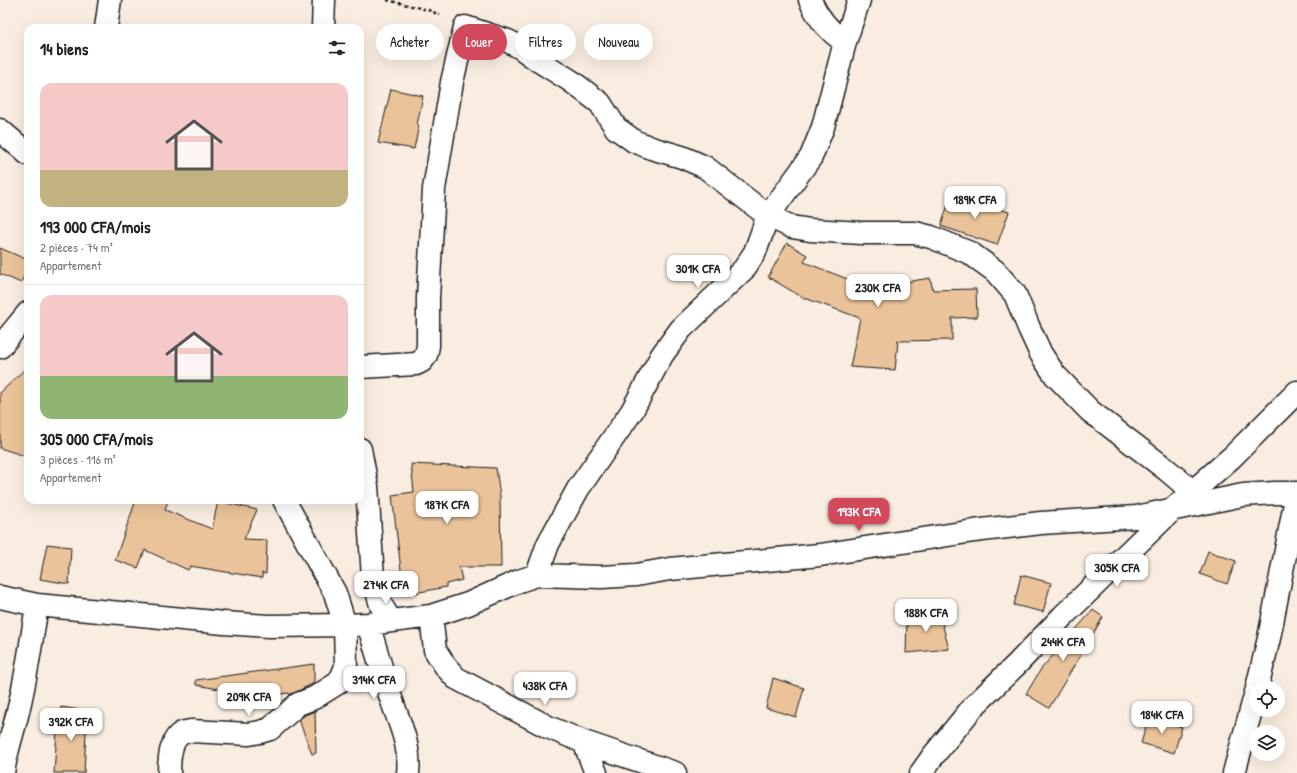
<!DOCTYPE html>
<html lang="fr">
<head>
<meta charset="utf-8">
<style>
  :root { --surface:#fff; --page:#f6f6f6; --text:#222; --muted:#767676; --line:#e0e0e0; --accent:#d1495b }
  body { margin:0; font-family:"Patrick Hand",sans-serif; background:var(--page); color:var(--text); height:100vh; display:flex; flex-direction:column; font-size:15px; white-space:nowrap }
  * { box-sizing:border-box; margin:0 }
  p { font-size:13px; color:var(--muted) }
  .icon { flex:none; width:22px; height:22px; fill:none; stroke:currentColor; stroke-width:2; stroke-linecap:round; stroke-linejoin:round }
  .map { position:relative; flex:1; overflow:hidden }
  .drawer { position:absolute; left:24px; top:24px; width:340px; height:480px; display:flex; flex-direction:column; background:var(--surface); border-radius:12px; box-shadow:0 4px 16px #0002 }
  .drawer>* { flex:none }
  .hud { position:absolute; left:376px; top:24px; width:380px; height:36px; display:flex; gap:8px }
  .fabs { position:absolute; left:1249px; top:681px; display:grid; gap:8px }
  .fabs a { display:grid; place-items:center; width:36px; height:36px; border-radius:50%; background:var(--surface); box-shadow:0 4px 16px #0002; font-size:20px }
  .price { position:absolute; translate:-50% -34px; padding:0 9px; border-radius:8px; background:#fff; color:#222; font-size:13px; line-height:26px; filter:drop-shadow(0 1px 2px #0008) }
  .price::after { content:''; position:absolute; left:50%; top:24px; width:12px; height:9px; margin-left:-6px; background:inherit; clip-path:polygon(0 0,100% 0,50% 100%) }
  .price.active { background:var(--accent); color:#fff }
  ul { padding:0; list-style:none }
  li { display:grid; align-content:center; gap:8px; height:212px; padding:0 16px }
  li+li { border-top:1px solid var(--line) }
  li span { display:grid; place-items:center; height:124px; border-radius:12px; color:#555 }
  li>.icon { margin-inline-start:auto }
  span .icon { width:72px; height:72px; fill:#fffc; stroke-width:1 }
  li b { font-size:17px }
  h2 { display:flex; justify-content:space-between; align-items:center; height:48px; padding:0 16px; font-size:17px }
  .tag { padding:0 14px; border-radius:18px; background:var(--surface); box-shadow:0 4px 16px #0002; font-size:14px; line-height:36px }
  .tag.active { background:var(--accent); color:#fff }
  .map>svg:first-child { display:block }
  .building { fill:#eac39a; stroke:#1c1c1c }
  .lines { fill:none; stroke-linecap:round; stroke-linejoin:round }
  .minor-casing { stroke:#1c1c1c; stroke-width:25 }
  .path { stroke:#1c1c1c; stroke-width:2.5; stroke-dasharray:3 3; stroke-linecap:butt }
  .minor { stroke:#fff; stroke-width:22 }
</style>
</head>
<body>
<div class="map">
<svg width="1297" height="773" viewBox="0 0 1297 773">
  <rect width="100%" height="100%" fill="#f9ede1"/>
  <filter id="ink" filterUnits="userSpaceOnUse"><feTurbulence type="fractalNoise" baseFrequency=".025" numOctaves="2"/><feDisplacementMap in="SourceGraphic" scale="8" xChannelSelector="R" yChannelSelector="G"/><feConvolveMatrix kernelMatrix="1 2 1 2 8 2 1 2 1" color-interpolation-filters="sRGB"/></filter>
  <g filter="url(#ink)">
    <path class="building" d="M391 89 423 96 417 125H419L414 149 378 143Z
      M951 195 1009 212 997 245 941 226Z
      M787 243 807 255 804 262 855 282 893 288 894 284 930 278 933 290 976 289 977 317 952 318V340L898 341 895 370 850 367 860 318 802 297 768 277Z
      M0 248 28 260V267L21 283 0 274Z
      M28 366V457L0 448V393Z
      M411 464 496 468 500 496 501 567H459L462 580 446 584V587L404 595 392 495 414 492Z
      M136 500H168L165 510 212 529 218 501 257 510 244 539 267 540 266 574 262 573V578L190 566 188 570 145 550 138 568 115 560Z
      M47 544 71 547 69 584 40 579Z
      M1208 551 1236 561 1227 584 1200 574Z
      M1021 575 1051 583 1043 612 1014 605Z
      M938 608 949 649 906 653 907 617Z
      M1093 610 1103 617 1049 708 1026 694 1041 669Z
      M314 664V683L290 695 289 693 242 699V693L196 685V680Z
      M773 678 804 688 796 717 766 708Z
      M61 707 87 711 84 773H54L57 732Z
      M315 711 316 753 312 754 299 720 305 715Z
      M1149 717 1182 727 1174 753 1141 743Z"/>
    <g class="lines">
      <defs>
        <path id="minor" d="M810 0C818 18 828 31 845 42
          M106 28 110 0
          M323 28 324 0
          M0 130 28 154
          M0 347 28 313
          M360 367 416 364 422 361 426 355 428 346V298L434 189 452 82 465 27 508 41 521 48 539 61 571 81 600 103 616 128 634 141 651 148 682 157 705 167 768 216 792 227 810 230 862 233H915L931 237 970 253 995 271 1015 294 1029 328 1041 354 1055 375 1090 411 1167 470 1193 492
          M360 449 367 486 373 578 381 605 391 621
          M537 575 548 544 578 489 632 411 662 355 681 329 744 269 755 252 768 216 811 157 823 127 845 42 859 0
          M0 597 37 605 224 623 269 626 345 625 368 624 431 616 468 604 519 581 537 575 601 577 636 575 670 569 820 555 974 531 1041 523 1136 517 1243 495 1275 493H1297
          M431 616 435 650 446 667 456 678 548 727 584 742 675 773
          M368 624C376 649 383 676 392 701 400 725 411 747 408 773
          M1257 688 1269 638 1297 493
          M584 742 596 773
          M3 773C6 751 14 730 19 707 27 673 32 639 37 605
          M169 773C169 762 170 743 179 735 182 732 187 732 191 731L249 734 260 732 270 729 298 704 314 698 338 683 343 674 346 666 345 625 335 593 284 500
          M921 773 933 756 973 707 1018 663 1063 616 1174 508 1232 457 1297 392
          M1234 773 1256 692"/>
      </defs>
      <use href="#minor" class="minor-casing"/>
      <path class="path" d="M387 0 428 10 440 15"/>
      <use href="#minor" class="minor"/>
    </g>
  </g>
</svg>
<div class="fabs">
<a><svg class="icon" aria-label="locate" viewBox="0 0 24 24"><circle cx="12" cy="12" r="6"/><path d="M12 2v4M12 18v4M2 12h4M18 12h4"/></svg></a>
<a><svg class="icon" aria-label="layers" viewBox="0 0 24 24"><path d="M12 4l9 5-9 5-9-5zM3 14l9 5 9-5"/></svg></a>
</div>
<b class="price" style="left:975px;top:220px">189K CFA</b>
<b class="price" style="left:698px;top:289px">301K CFA</b>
<b class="price" style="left:878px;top:308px">230K CFA</b>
<b class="price" style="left:447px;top:525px">187K CFA</b>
<b class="price active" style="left:859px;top:532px">193K CFA</b>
<b class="price" style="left:1117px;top:588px">305K CFA</b>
<b class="price" style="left:386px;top:605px">274K CFA</b>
<b class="price" style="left:926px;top:633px">188K CFA</b>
<b class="price" style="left:1063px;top:662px">244K CFA</b>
<b class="price" style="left:374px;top:700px">314K CFA</b>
<b class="price" style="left:545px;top:706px">438K CFA</b>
<b class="price" style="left:249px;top:717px">209K CFA</b>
<b class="price" style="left:1162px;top:735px">184K CFA</b>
<b class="price" style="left:71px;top:742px">392K CFA</b>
<div class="hud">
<a class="tag">Acheter</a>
<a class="tag active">Louer</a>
<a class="tag">Filtres</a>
<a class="tag">Nouveau</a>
</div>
<section class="drawer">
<h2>14 biens<svg class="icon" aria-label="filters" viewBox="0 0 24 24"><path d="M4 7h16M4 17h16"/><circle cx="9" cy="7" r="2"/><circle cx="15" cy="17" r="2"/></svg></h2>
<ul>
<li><span style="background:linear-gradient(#f6c9c9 70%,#c2b280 0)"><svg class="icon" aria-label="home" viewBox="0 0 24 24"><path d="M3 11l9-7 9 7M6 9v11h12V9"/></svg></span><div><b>193 000 CFA/mois</b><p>2 pièces · 74 m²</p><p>Appartement</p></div></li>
<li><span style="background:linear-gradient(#f6c9c9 65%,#8fb573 0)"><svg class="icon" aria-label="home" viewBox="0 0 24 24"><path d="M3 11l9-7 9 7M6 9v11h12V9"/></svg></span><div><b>305 000 CFA/mois</b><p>3 pièces · 116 m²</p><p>Appartement</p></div></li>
</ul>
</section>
</div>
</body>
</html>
